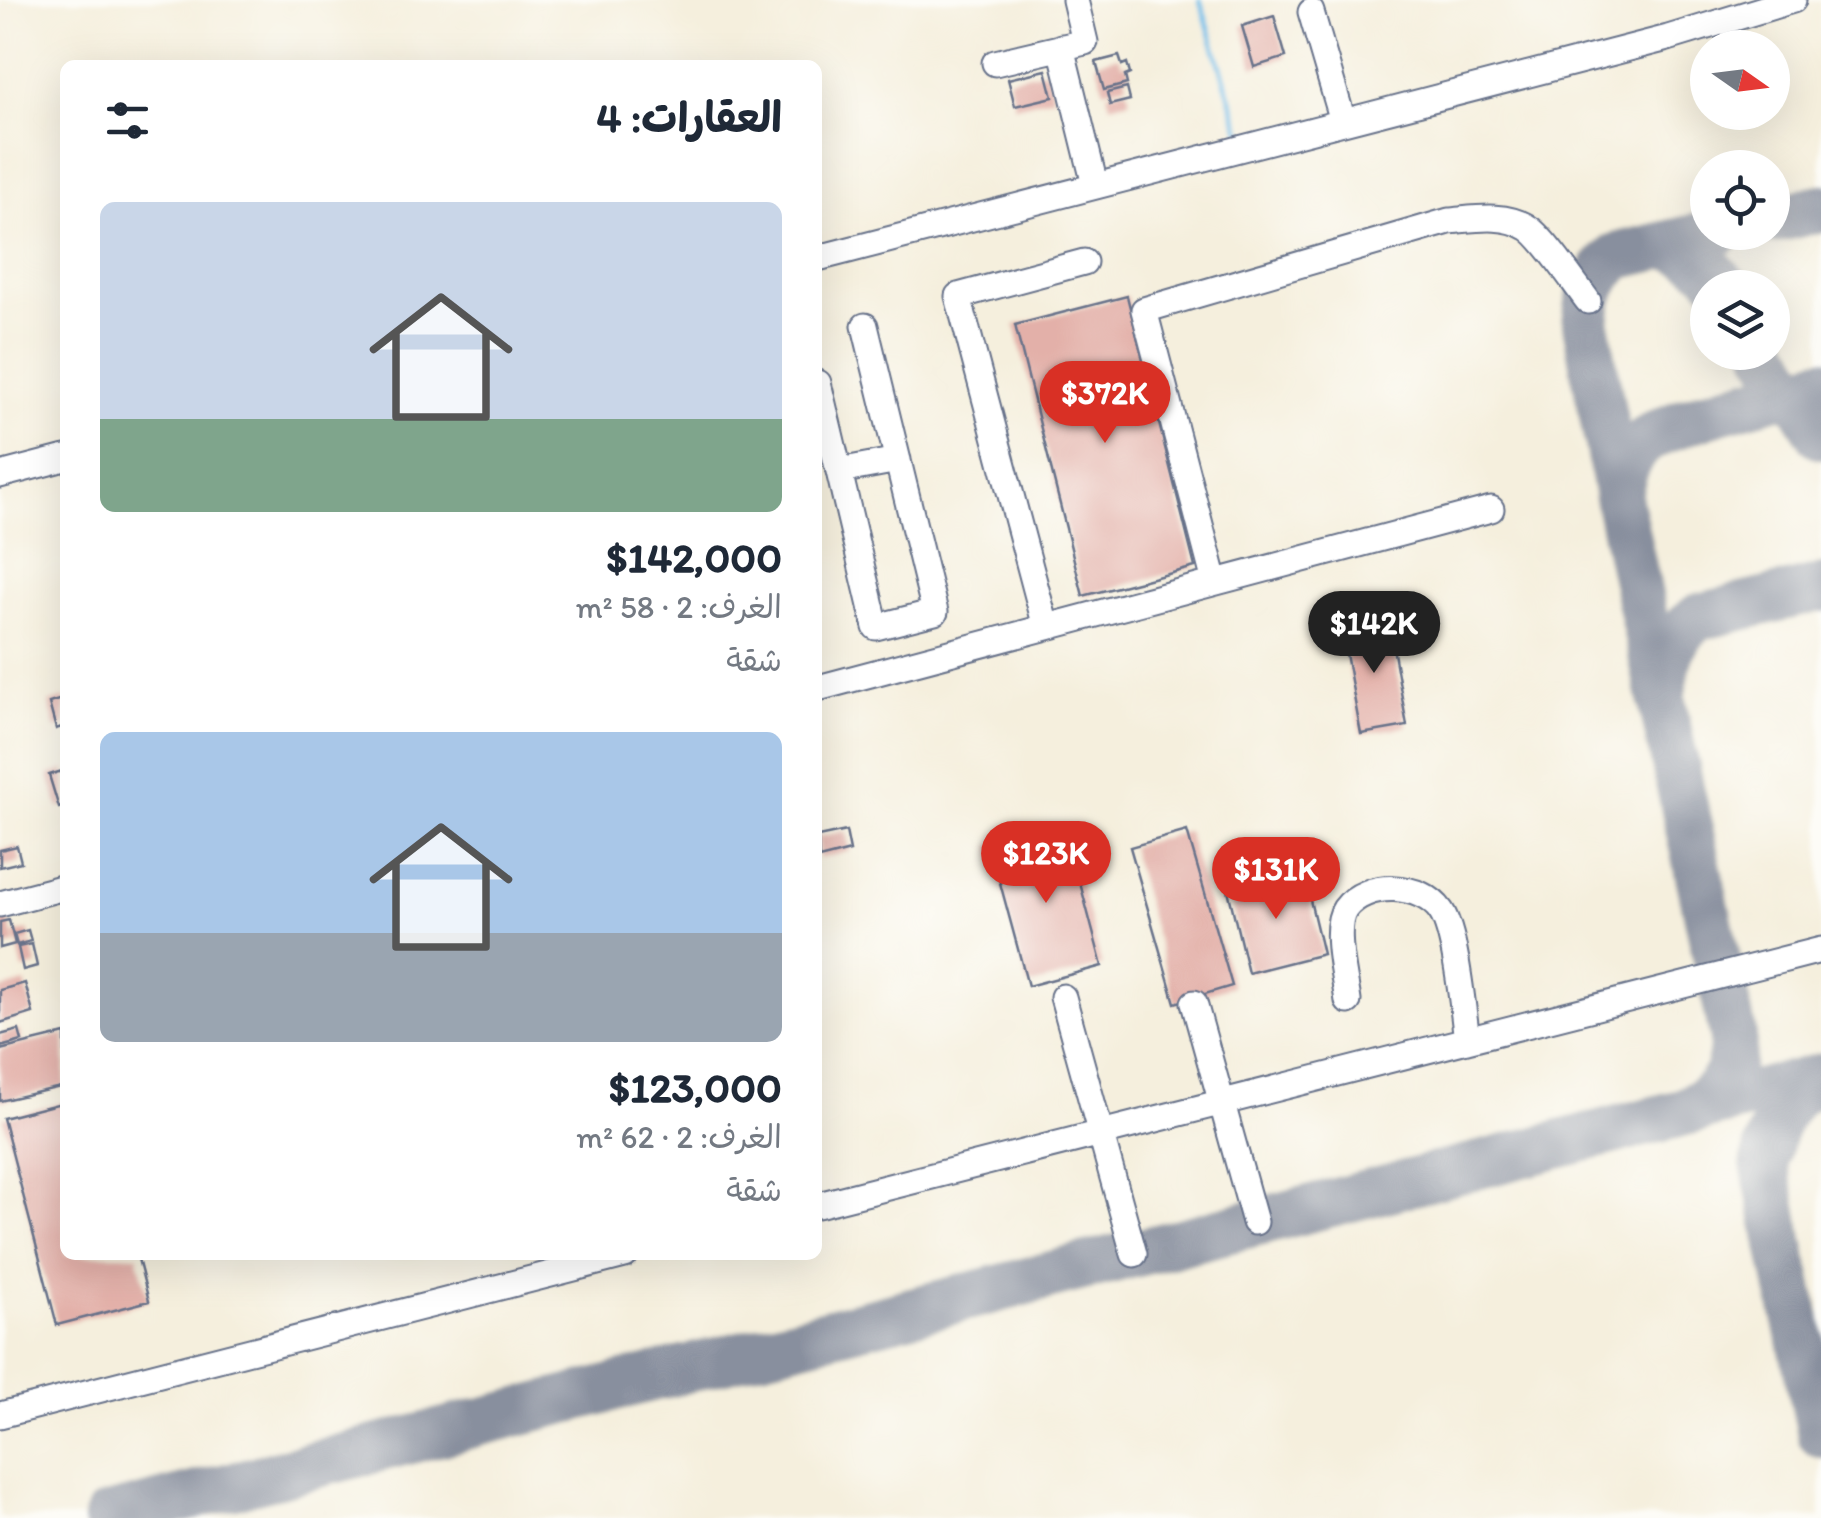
<!DOCTYPE html>
<html lang="ar">
<head>
<meta charset="utf-8">
<style>
  :root { --surface:#fff; --page:#f2f2f3; --text:#1f2937; --muted:#747a83; --accent:#d93025 }
  body { margin:0; font-family:Itim,"Playpen Sans Arabic",sans-serif; background:var(--page); color:var(--text); direction:rtl; height:100vh; display:flex; flex-direction:column; font-size:38px; white-space:nowrap }
  * { box-sizing:border-box; margin:0 }
  p { font-size:32px; color:var(--muted) }
  .icon { flex:none; width:55px; height:55px; fill:none; stroke:currentColor; stroke-width:2; stroke-linecap:round; stroke-linejoin:round }
  .map { position:relative; flex:1; overflow:hidden; direction:ltr }
  .side { position:absolute; left:60px; top:60px; width:762px; height:1200px; display:flex; flex-direction:column; background:var(--surface); border-radius:15px; box-shadow:0 10px 40px #0002; direction:rtl }
  .side>* { flex:none }
  .needle { width:65px; rotate:104deg }
  .buttons { position:absolute; left:1690px; top:30px; display:grid; gap:20px }
  .buttons a { display:grid; place-items:center; width:100px; height:100px; border-radius:50%; background:var(--surface); box-shadow:0 10px 40px #0002; font-size:50px }
  .price { position:absolute; translate:-50% -85px; padding:0 22px; border-radius:35px; background:var(--accent); color:#fff; font-size:32px; line-height:65px; filter:drop-shadow(0 2px 5px #0008) }
  .price::after { content:''; position:absolute; left:50%; top:60px; width:30px; height:22px; margin-left:-15px; background:inherit; clip-path:polygon(0 0,100% 0,50% 100%) }
  .price.on { background:#222; color:#fff }
  ul { padding:0; list-style:none }
  li { display:grid; align-content:center; gap:20px; height:530px; padding:0 40px }
  li span { display:grid; place-items:center; height:310px; border-radius:15px; color:#555 }
  li>.icon { margin-inline-start:auto }
  span .icon { width:180px; height:180px; fill:#fffc; stroke-width:1 }
  li b { font-size:42px }
  h2 { display:flex; justify-content:space-between; align-items:center; height:120px; padding:0 40px; font-size:42px }
  .map>svg:first-child { display:block }
  .lines { fill:none; stroke-linecap:round; stroke-linejoin:round }
  .stream { stroke:#6fbde9; stroke-width:5 }
  .taxiway { stroke:#888f9e; stroke-width:48 }
  .building { fill:#e3b0a9 }
  .minor-casing { stroke:#67728a; stroke-width:29 }
  .minor { stroke:#fff; stroke-width:25 }
</style>
</head>
<body>
<div class="map">
<svg width="1821" height="1518" viewBox="0 0 1821 1518">
  <rect width="100%" height="100%" fill="#fdfcf7"/>
  <filter id="ink" filterUnits="userSpaceOnUse"><feTurbulence type="fractalNoise" baseFrequency=".01" numOctaves="2"/><feDisplacementMap in="SourceGraphic" scale="20" xChannelSelector="R" yChannelSelector="G"/><feConvolveMatrix kernelMatrix="1 2 1 2 8 2 1 2 1" color-interpolation-filters="sRGB"/></filter>
  <filter id="wash" filterUnits="userSpaceOnUse"><feTurbulence type="fractalNoise" baseFrequency=".0048" numOctaves="4" result="noise"/><feDisplacementMap in="SourceGraphic" scale="40" xChannelSelector="R" yChannelSelector="G"/><feGaussianBlur stdDeviation="2.25" result="paint"/><feColorMatrix in="noise" values="0 0 0 0 0 0 0 0 0 0 0 0 0 0 0 0 0 1.4 0 .05"/><feComposite in="paint" operator="in"/></filter>
  <g filter="url(#wash)">
    <rect width="100%" height="100%" fill="#f5efdd"/>
    <g class="lines">
      <path class="stream" d="M1200 0 1241 132"/>
      <path class="taxiway" d="M1772 220 1821 208
        M1668 245C1697 256 1707 263 1727 288
        M1768 352 1821 435
        M1618 497 1586 324C1589 293 1593 276 1618 256L1719 232
        M1662 693C1667 659 1669 639 1699 617L1821 588
        M1818 1078C1782 1100 1772 1124 1764 1165L1821 1434
        M1687 1110C1723 1092 1734 1074 1733 1034L1618 497C1620 479 1627 460 1638 447 1662 420 1782 394 1821 382
        M107 1518 1821 1077"/>
    </g>
    <g id="blocks">
      <path class="building" d="M1274 16 1286 57 1254 67 1242 26Z
        M1119 56 1122 65 1127 63 1130 74 1125 76 1127 84 1104 90 1096 62Z
        M1046 70 1053 97 1015 106 1008 79Z
        M1127 88 1130 100 1110 105 1107 93Z
        M1127 296 1195 567 1083 596 1015 325Z
        M1388 619 1407 726 1361 734 1341 627Z
        M65 698V726L56 729 49 703Z
        M65 770V806L59 808 49 775Z
        M1065 826 1102 966 1028 986 990 846Z
        M846 831 850 851 819 859 818 837Z
        M1187 831 1232 986 1175 1003 1130 847Z
        M17 846 21 862 0 867V850Z
        M1303 871 1323 954 1248 973 1228 890Z
        M9 920 15 944 0 948V922Z
        M28 930 31 941 17 945 14 934Z
        M32 944 37 966 23 970 18 947Z
        M25 983 33 1013 0 1023V990Z
        M19 1030 22 1041 0 1047V1035Z
        M65 1034V1086L0 1101V1050Z
        M65 1102V1255H137L149 1301 57 1325 3 1118Z"/>
    </g>
  </g>
  <g filter="url(#ink)">
    <use href="#blocks" fill-opacity="0" stroke="#67728a" stroke-width="2.5"/>
    <g class="lines">
      <defs>
        <path id="minor" d="M1311 12 1343 121
          M1061 47 1095 185
          M995 63 1085 42 1075 0
          M818 258 1668 38 1793 0
          M818 383 876 627 935 612 865 326
          M839 471 898 460
          M0 475 65 458
          M1215 582 1144 310 1449 221C1474 219 1504 213 1527 227 1542 235 1575 284 1588 301
          M1046 627 958 296 1084 262
          M818 688 1491 509
          M0 904 65 887
          M1063 997 1134 1254
          M1348 1001C1345 978 1332 928 1345 909 1366 880 1422 883 1441 911 1456 933 1463 1011 1467 1040
          M1194 1003 1255 1222
          M818 1205 1821 950
          M0 1415 625 1255"/>
      </defs>
      <use href="#minor" class="minor-casing"/>
      <use href="#minor" class="minor"/>
    </g>
  </g>
</svg>
<div class="buttons">
<a><svg class="needle" viewBox="-14 -14 28 28"><path d="M0-13l5 13h-10z" fill="#e53935"/><path d="M0 13l5-13h-10z" fill="#747a83"/></svg></a>
<a><svg class="icon" aria-label="locate" viewBox="0 0 24 24"><circle cx="12" cy="12" r="6"/><path d="M12 2v4M12 18v4M2 12h4M18 12h4"/></svg></a>
<a><svg class="icon" aria-label="layers" viewBox="0 0 24 24"><path d="M12 4l9 5-9 5-9-5zM3 14l9 5 9-5"/></svg></a>
</div>
<b class="price" style="left:1105px;top:446px">$372K</b>
<b class="price on" style="left:1374px;top:676px">$142K</b>
<b class="price" style="left:1046px;top:906px">$123K</b>
<b class="price" style="left:1276px;top:922px">$131K</b>
<section class="side">
<h2>العقارات: 4<svg class="icon" aria-label="filters" viewBox="0 0 24 24"><path d="M4 7h16M4 17h16"/><circle cx="9" cy="7" r="2"/><circle cx="15" cy="17" r="2"/></svg></h2>
<ul>
<li><span style="background:linear-gradient(#c9d6e8 70%,#7fa58c 0)"><svg class="icon" aria-label="home" viewBox="0 0 24 24"><path d="M3 11l9-7 9 7M6 9v11h12V9"/></svg></span><div><b>$142,000</b><p>الغرف: 2 · 58 m²</p><p>شقة</p></div></li>
<li><span style="background:linear-gradient(#a9c7e8 65%,#9aa5b1 0)"><svg class="icon" aria-label="home" viewBox="0 0 24 24"><path d="M3 11l9-7 9 7M6 9v11h12V9"/></svg></span><div><b>$123,000</b><p>الغرف: 2 · 62 m²</p><p>شقة</p></div></li>
</ul>
</section>
</div>
</body>
</html>
